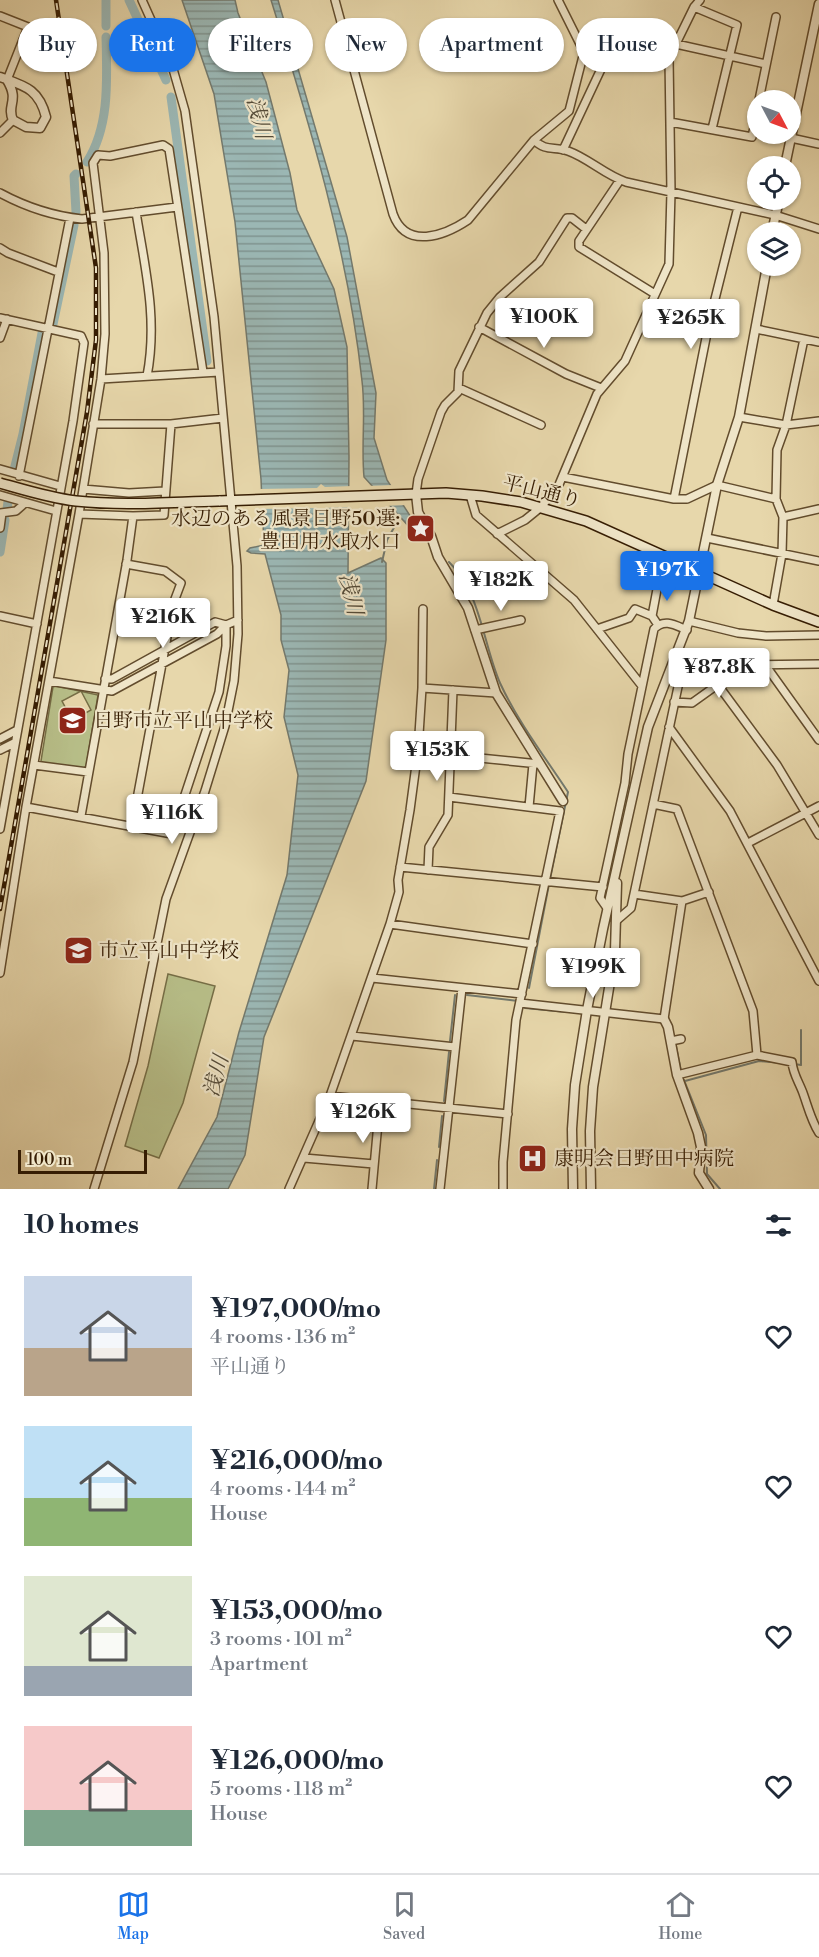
<!DOCTYPE html>
<html lang="en">
<head>
<meta charset="utf-8">
<style>
  :root { --surface:#fff; --page:#f2f2f3; --text:#1f2937; --muted:#747a83; --line:#e0e1e3; --accent:#1a73e8 }
  body { margin:0; font-family:"Libre Bodoni","Noto Serif JP",serif; background:var(--page); color:var(--text); height:100vh; display:flex; flex-direction:column; font-size:22px; white-space:nowrap }
  * { box-sizing:border-box; margin:0 }
  p { font-size:20px; color:var(--muted) }
  .icon { flex:none; width:33px; height:33px; fill:none; stroke:currentColor; stroke-width:2; stroke-linecap:round; stroke-linejoin:round }
  .map { position:relative; height:1189px; overflow:hidden }
  .drawer { display:flex; flex-direction:column; background:var(--surface); flex:1 }
  .drawer>* { flex:none }
  .top-card { position:absolute; left:18px; top:18px; width:783px; height:54px; display:flex; gap:12px }
  .needle { width:39px; rotate:131deg }
  .controls { position:absolute; left:747px; top:90px; display:grid; gap:12px }
  .controls a { display:grid; place-items:center; width:54px; height:54px; border-radius:50%; background:var(--surface); box-shadow:0 2px 4px #0004; font-size:30px }
  .scale { position:absolute; left:18px; bottom:15px; width:129px; box-sizing:border-box; padding-left:6px; border:3px solid #361d03; border-top:0; font-size:16px; line-height:21px; white-space:nowrap; color:#361d03; -webkit-text-stroke:4px #efe5c8; paint-order:stroke }
  .price { position:absolute; translate:-50% -51px; padding:0 14px; border-radius:6px; background:#fff; color:#222; font-size:20px; line-height:39px; filter:drop-shadow(0 2px 3px #0008) }
  .price::after { content:''; position:absolute; left:50%; top:36px; width:18px; height:14px; margin-left:-9px; background:inherit; clip-path:polygon(0 0,100% 0,50% 100%) }
  .price.on { background:var(--accent); color:#fff }
  ul { padding:0; list-style:none }
  li { display:flex; align-items:center; gap:18px; height:150px; padding:0 24px }
  li span { display:grid; place-items:center; flex:none; width:168px; height:120px; border-radius:0px; color:#555 }
  li>.icon { margin-inline-start:auto }
  span .icon { width:72px; height:72px; fill:#fffc; stroke-width:1 }
  li b { font-size:26px }
  h2 { display:flex; justify-content:space-between; align-items:center; height:72px; padding:0 24px; font-size:26px }
  .tag { padding:0 21px; border-radius:27px; background:var(--surface); box-shadow:0 2px 4px #0004; font-size:21px; line-height:54px }
  .tag.on { background:var(--accent); color:#fff }
  .menu { display:flex; justify-content:space-around; align-items:center; height:84px; border-top:2px solid var(--line); background:var(--surface); font-size:16px; color:var(--muted) }
  .menu a { display:grid; justify-items:center; gap:3px }
  .menu .on { color:var(--accent) }
  .map>svg:first-child { display:block }
  .pitch { fill:#b7be88; stroke:#766e46; stroke-width:1.5; fill-rule:evenodd }
  .water { fill:url(#water-rules); stroke:#73796d; stroke-width:1.5 }
  .pier { fill:#e7d7ab }
  .lines { fill:none; stroke-linecap:round; stroke-linejoin:round }
  .stream { stroke:#73796d; stroke-width:2 }
  .canal { stroke:#9bb7b4; stroke-width:9 }
  .minor-casing { stroke:#624c2d; stroke-width:10 }
  .tertiary-casing { stroke:#624c2d; stroke-width:11 }
  .secondary-casing { stroke:#361d03; stroke-width:12 }
  .minor { stroke:#efe5c8; stroke-width:7 }
  .tertiary { stroke:#efe5c8; stroke-width:8 }
  .secondary { stroke:#efe5c8; stroke-width:9 }
  .rail-casing { stroke:#361d03; stroke-width:4.5 }
  .rail { stroke:#efe5c8; stroke-width:2; stroke-dasharray:7; stroke-linecap:butt }
  .secondary-bridge-casing { stroke:#361d03; stroke-width:12; stroke-linecap:butt }
  .secondary-bridge { stroke:#efe5c8; stroke-width:9 }
  .labels { text-anchor:middle; stroke-width:4.5; stroke-linejoin:round; paint-order:stroke }
  .street-label { font-size:20px; fill:#361d03; stroke:#efe5c8 }
  .poi-label { font-size:20px; fill:#361d03; stroke:#efe5c8; text-anchor:start }
  .water-label { font-size:21px; font-style:italic; fill:#544b38; stroke:#efe5c8 }
</style>
</head>
<body>
<div class="map">
<svg width="819" height="1189" viewBox="0 0 819 1189">
  <defs>
    <pattern id="water-rules" width="6" height="5" patternUnits="userSpaceOnUse" patternTransform="scale(1.5)"><rect width="6" height="5" fill="#9bb7b4"/><path d="M0 2.5h6" fill="none" stroke="#7f9490"/></pattern>
  </defs>
  <rect width="100%" height="100%" fill="#e7d7ab"/>
  <filter id="stains"><feTurbulence type="fractalNoise" baseFrequency=".00333" numOctaves="4"/><feColorMatrix values="0 0 0 0 .2 0 0 0 0 .09 0 0 0 0 .02 0 0 0 .5 -.17"/></filter>
  <radialGradient id="worn" r=".72"><stop offset=".6" stop-color="#630" stop-opacity="0"/><stop offset="1" stop-color="#630" stop-opacity=".3"/></radialGradient>
  <path class="pitch" d="M56 686 98 695 86 767 84 768 44 763 41 761 53 687ZM81 691 91 710 77 718H71L62 701Z
    M168 974 215 986 183 1103 159 1158 125 1146 148 1066Z"/>
  <path class="water" d="M182 0H235L238 13 266 82 290 173 297 210 334 289 347 347 349 457 348 573 381 558 386 563V640L366 781 264 1037 245 1155 228 1189H178L217 1117 239 1032 287 875 298 775 284 717 289 670 281 640V615L265 554 251 553 247 551 250 548 264 545 261 479 235 222 214 94Z
    M271 0H278L347 237 376 393 374 438 387 480 416 525 412 530 364 477C361 445 366 413 362 381 348 251 310 125 271 0Z"/>
  <path class="pier" d="M321 484 325 487 352 486V507L325 508 323 511 318 508 259 509 258 489 317 488Z
    M393 485 405 505 385 506 367 486Z"/>
  <g class="lines">
    <path class="stream" d="M382 562 387 540 400 517
      M449 562C481 593 483 644 500 683 518 722 545 757 568 792L550 879
      M529 988 549 884
      M467 995 518 1001
      M525 1008 567 1012
      M450 1041 455 995
      M675 1041 681 1071
      M794 1064 801 1065V1030
      M684 1080 706 1135 707 1174 720 1189
      M685 1081 759 1061 782 1063
      M444 1101 449 1052
      M439 1147 442 1116
      M434 1189 437 1160"/>
    <path class="canal" d="M106 0V26
      M129 0 166 80
      M171 97 207 361
      M87 162C110 126 107 79 106 37
      M76 174 74 176 76 212
      M53 324 74 225
      M14 470 23 434 42 333
      M7 509 8 502
      M0 552 5 520"/>
    <defs>
      <path id="minor" d="M335 0 393 214C406 250 444 236 468 220L534 140 569 111 584 52 558 0
        M694 7 737 25 712 129
        M0 16 28 27 7 80
        M584 52 676 44 766 64
        M759 100 776 17
        M670 122 752 137 758 108
        M0 133 13 120
        M791 138 819 144
        M534 140C546 152 554 146 568 151 588 158 605 175 626 182L775 215 819 229
        M563 150 610 50
        M620 180 579 241V247L655 294
        M0 193C26 207 53 216 82 219L177 207
        M136 212C145 268 158 319 147 376
        M0 248 8 253 58 272
        M0 318 81 336 84 343 73 421 0 829
        M479 327 566 374 601 388
        M756 329 819 342
        M0 338 7 319
        M101 379 219 372
        M459 388 541 425
        M739 417 786 425 819 421
        M93 424H171L223 418
        M0 469 60 486
        M19 476 70 218
        M563 477 674 499H687L717 485 776 499
        M83 489 129 493 165 491
        M416 494 418 479 441 412 445 405 458 392 459 371 487 313 500 297 539 262 567 218H572L586 229
        M0 495 56 511
        M470 495 476 515 574 600 642 686
        M674 499 709 323 738 207
        M0 513 16 511 25 503
        M79 514 133 516 164 515 171 424
        M783 517 819 509
        M0 528 2 513
        M497 534 525 520 541 507 558 487 597 394 625 361 669 264 671 192 669 58 694 7 700 0
        M707 538 819 561
        M126 564 165 571 181 583 175 599 167 637 132 826
        M773 605 782 554 783 517 776 499 777 450 786 425 804 339
        M0 616 37 624
        M652 616 658 584
        M689 621 738 633 766 636 819 635
        M597 629 629 618 635 609 652 616 658 625
        M475 630 521 620
        M766 666 819 740
        M105 679H112L215 622 226 625
        M49 681 112 691 217 634 226 625 238 620
        M718 685 777 765 819 835
        M422 688 496 693
        M674 702 692 703 745 665 819 664
        M669 727 730 811 819 981
        M0 739 17 730
        M0 750 14 743
        M450 755 539 764
        M34 765 88 772
        M449 797 560 811 516 1020 503 1162V1189
        M653 804 677 809 753 1011 757 1055
        M26 807 172 834 219 692 226 646V625
        M529 807 533 764
        M81 816 127 560 133 516
        M748 843 819 806
        M400 867 603 887
        M428 870 429 847 448 815 453 690
        M634 894 682 901
        M607 908 600 898 625 783 628 754 654 629C664 618 675 625 687 630
        M616 921 631 908 634 894 682 668 683 660 679 650
        M390 924 399 892 398 880 410 810 418 750 422 688 423 609
        M0 973 26 807 79 514 101 379 105 334 104 253 93 163 98 155 110 156 163 145 169 149 203 372
        M372 978 522 994
        M520 1003 664 1019 682 901 709 892
        M352 1036 455 1047
        M671 1041 681 1039
        M677 1075 757 1055 792 1062C793 1074 799 1082 803 1093 808 1107 811 1120 819 1133
        M330 1096 508 1114
        M304 1158 374 1164
        M94 1189 133 1062 166 899 205 791 225 726 234 681 238 634 237 566 214 317 185 111 173 69 142 0
        M289 1189 330 1096 390 924 533 944
        M372 1189 380 1101
        M440 1189 462 988"/>
      <path id="tertiary" d="M0 77C25 86 39 89 46 117L40 128 26 127 13 120C6 105 20 101 7 80
        M785 166 819 4
        M772 232 779 200
        M416 494 418 512 431 536 438 557 468 608 496 693 563 801
        M664 1019 668 1027 677 1075 698 1133 701 1147 699 1173 709 1189
        M573 1189 572 1129 575 1085 587 1010 603 929 648 727 689 621 717 485 739 417 767 266
        M591 1189 590 1131 593 1087 615 951 617 883"/>
      <path id="secondary" d="M219 501 446 493 482 496 521 502 586 521 773 605 819 622"/>
    </defs>
    <use href="#minor" class="minor-casing"/>
    <use href="#tertiary" class="tertiary-casing"/>
    <use href="#secondary" class="secondary-casing"/>
    <use href="#minor" class="minor"/>
    <use href="#tertiary" class="tertiary"/>
    <use href="#secondary" class="secondary"/>
    <defs>
      <path id="rail" d="M0 909 87 412 96 340V268L56 0"/>
    </defs>
    <use href="#rail" class="rail-casing"/>
    <use href="#rail" class="rail"/>
    <defs>
      <path id="secondary-bridge" d="M0 483C25 490 50 498 76 501 123 506 171 502 219 501"/>
    </defs>
    <use href="#secondary-bridge" class="secondary-bridge-casing"/>
    <use href="#secondary-bridge" class="secondary-bridge"/>
  </g>
  <defs>
    <symbol id="sight-square" viewBox="-11 -11 22 22"><rect x="-9" y="-9" width="18" height="18" rx="4" fill="#8f2418" stroke="#efe5c8"/><path d="M0-6L1.8-2.2L6-1.7L2.9 1.2L3.7 5.4L0 3.3L-3.7 5.4L-2.9 1.2L-6-1.7L-1.8-2.2Z" fill="#fff"/></symbol>
    <symbol id="school-square" viewBox="-11 -11 22 22"><rect x="-9" y="-9" width="18" height="18" rx="4" fill="#8f2418" stroke="#efe5c8"/><path d="M0-5L7-2L0 1L-7-2ZM-4 1L0 2.5L4 1V4Q0 6-4 4Z" fill="#fff"/></symbol>
    <symbol id="hospital-square" viewBox="-11 -11 22 22"><rect x="-9" y="-9" width="18" height="18" rx="4" fill="#8f2418" stroke="#efe5c8"/><path d="M-5-5h3v3.5h4V-5h3V5h-3V1.5h-4V5h-3Z" fill="#fff"/></symbol>
  </defs>
  <g fill-rule="evenodd">
    <use href="#sight-square" x="404" y="512" width="33" height="33"/>
    <use href="#school-square" x="56" y="704" width="33" height="33"/>
    <use href="#school-square" x="62" y="934" width="33" height="33"/>
    <use href="#hospital-square" x="516" y="1142" width="33" height="33"/>
  </g>
  <g class="labels">
    <g class="street-label">
      <text transform="translate(542 491) rotate(14)" y="7">平山通り</text>
    </g>
    <g class="poi-label">
      <text x="400" y="525" text-anchor="end">水辺のある風景日野50選:<tspan x="400" dy="23">豊田用水取水口</tspan></text>
      <text x="93" y="727">日野市立平山中学校</text>
      <text x="99" y="957">市立平山中学校</text>
      <text x="554" y="1165">康明会日野田中病院</text>
    </g>
    <g class="water-label">
      <text transform="translate(259 118) rotate(76)" y="7">浅川</text>
      <text transform="translate(351 594) rotate(77)" y="7">浅川</text>
      <text transform="translate(216 1076) rotate(-75)" y="7">浅川</text>
    </g>
  </g>
  <rect width="100%" height="100%" filter="url(#stains)"/>
  <rect width="100%" height="100%" fill="url(#worn)"/>
</svg>
<div class="controls">
<a><svg class="needle" viewBox="-14 -14 28 28"><path d="M0-13l5 13h-10z" fill="#e53935"/><path d="M0 13l5-13h-10z" fill="#747a83"/></svg></a>
<a><svg class="icon" aria-label="locate" viewBox="0 0 24 24"><circle cx="12" cy="12" r="6"/><path d="M12 2v4M12 18v4M2 12h4M18 12h4"/></svg></a>
<a><svg class="icon" aria-label="layers" viewBox="0 0 24 24"><path d="M12 4l9 5-9 5-9-5zM3 14l9 5 9-5"/></svg></a>
</div>
<div class="scale">100 m</div>
<b class="price" style="left:544px;top:349px">¥100K</b>
<b class="price" style="left:691px;top:350px">¥265K</b>
<b class="price on" style="left:667px;top:602px">¥197K</b>
<b class="price" style="left:501px;top:612px">¥182K</b>
<b class="price" style="left:163px;top:649px">¥216K</b>
<b class="price" style="left:719px;top:699px">¥87.8K</b>
<b class="price" style="left:437px;top:782px">¥153K</b>
<b class="price" style="left:172px;top:845px">¥116K</b>
<b class="price" style="left:593px;top:999px">¥199K</b>
<b class="price" style="left:363px;top:1144px">¥126K</b>
<div class="top-card">
<a class="tag">Buy</a>
<a class="tag on">Rent</a>
<a class="tag">Filters</a>
<a class="tag">New</a>
<a class="tag">Apartment</a>
<a class="tag">House</a>
</div>
</div>
<section class="drawer">
<h2>10 homes<svg class="icon" aria-label="filters" viewBox="0 0 24 24"><path d="M4 7h16M4 17h16"/><circle cx="9" cy="7" r="2"/><circle cx="15" cy="17" r="2"/></svg></h2>
<ul>
<li><span style="background:linear-gradient(#c9d6e8 60%,#b9a48a 0)"><svg class="icon" aria-label="home" viewBox="0 0 24 24"><path d="M3 11l9-7 9 7M6 9v11h12V9"/></svg></span><div><b>¥197,000/mo</b><p>4 rooms · 136 m²</p><p>平山通り</p></div><svg class="icon" aria-label="heart" viewBox="0 0 24 24"><path d="M12 20l-8-8c-3-5 5-10 8-4 3-6 11-1 8 4z"/></svg></li>
<li><span style="background:linear-gradient(#bfe0f5 60%,#8fb573 0)"><svg class="icon" aria-label="home" viewBox="0 0 24 24"><path d="M3 11l9-7 9 7M6 9v11h12V9"/></svg></span><div><b>¥216,000/mo</b><p>4 rooms · 144 m²</p><p>House</p></div><svg class="icon" aria-label="heart" viewBox="0 0 24 24"><path d="M12 20l-8-8c-3-5 5-10 8-4 3-6 11-1 8 4z"/></svg></li>
<li><span style="background:linear-gradient(#dfe7d0 75%,#9aa5b1 0)"><svg class="icon" aria-label="home" viewBox="0 0 24 24"><path d="M3 11l9-7 9 7M6 9v11h12V9"/></svg></span><div><b>¥153,000/mo</b><p>3 rooms · 101 m²</p><p>Apartment</p></div><svg class="icon" aria-label="heart" viewBox="0 0 24 24"><path d="M12 20l-8-8c-3-5 5-10 8-4 3-6 11-1 8 4z"/></svg></li>
<li><span style="background:linear-gradient(#f6c9c9 70%,#7fa58c 0)"><svg class="icon" aria-label="home" viewBox="0 0 24 24"><path d="M3 11l9-7 9 7M6 9v11h12V9"/></svg></span><div><b>¥126,000/mo</b><p>5 rooms · 118 m²</p><p>House</p></div><svg class="icon" aria-label="heart" viewBox="0 0 24 24"><path d="M12 20l-8-8c-3-5 5-10 8-4 3-6 11-1 8 4z"/></svg></li>
</ul>
</section>
<nav class="menu">
<a class="on"><svg class="icon" aria-label="map" viewBox="0 0 24 24"><path d="M3 6l6-2 6 2 6-2v14l-6 2-6-2-6 2zM9 4v14M15 6v14"/></svg>Map</a>
<a><svg class="icon" aria-label="saved" viewBox="0 0 24 24"><path d="M7 4h10v16l-5-4-5 4z"/></svg>Saved</a>
<a><svg class="icon" aria-label="home" viewBox="0 0 24 24"><path d="M3 11l9-7 9 7M6 9v11h12V9"/></svg>Home</a>
</nav>
</body>
</html>
